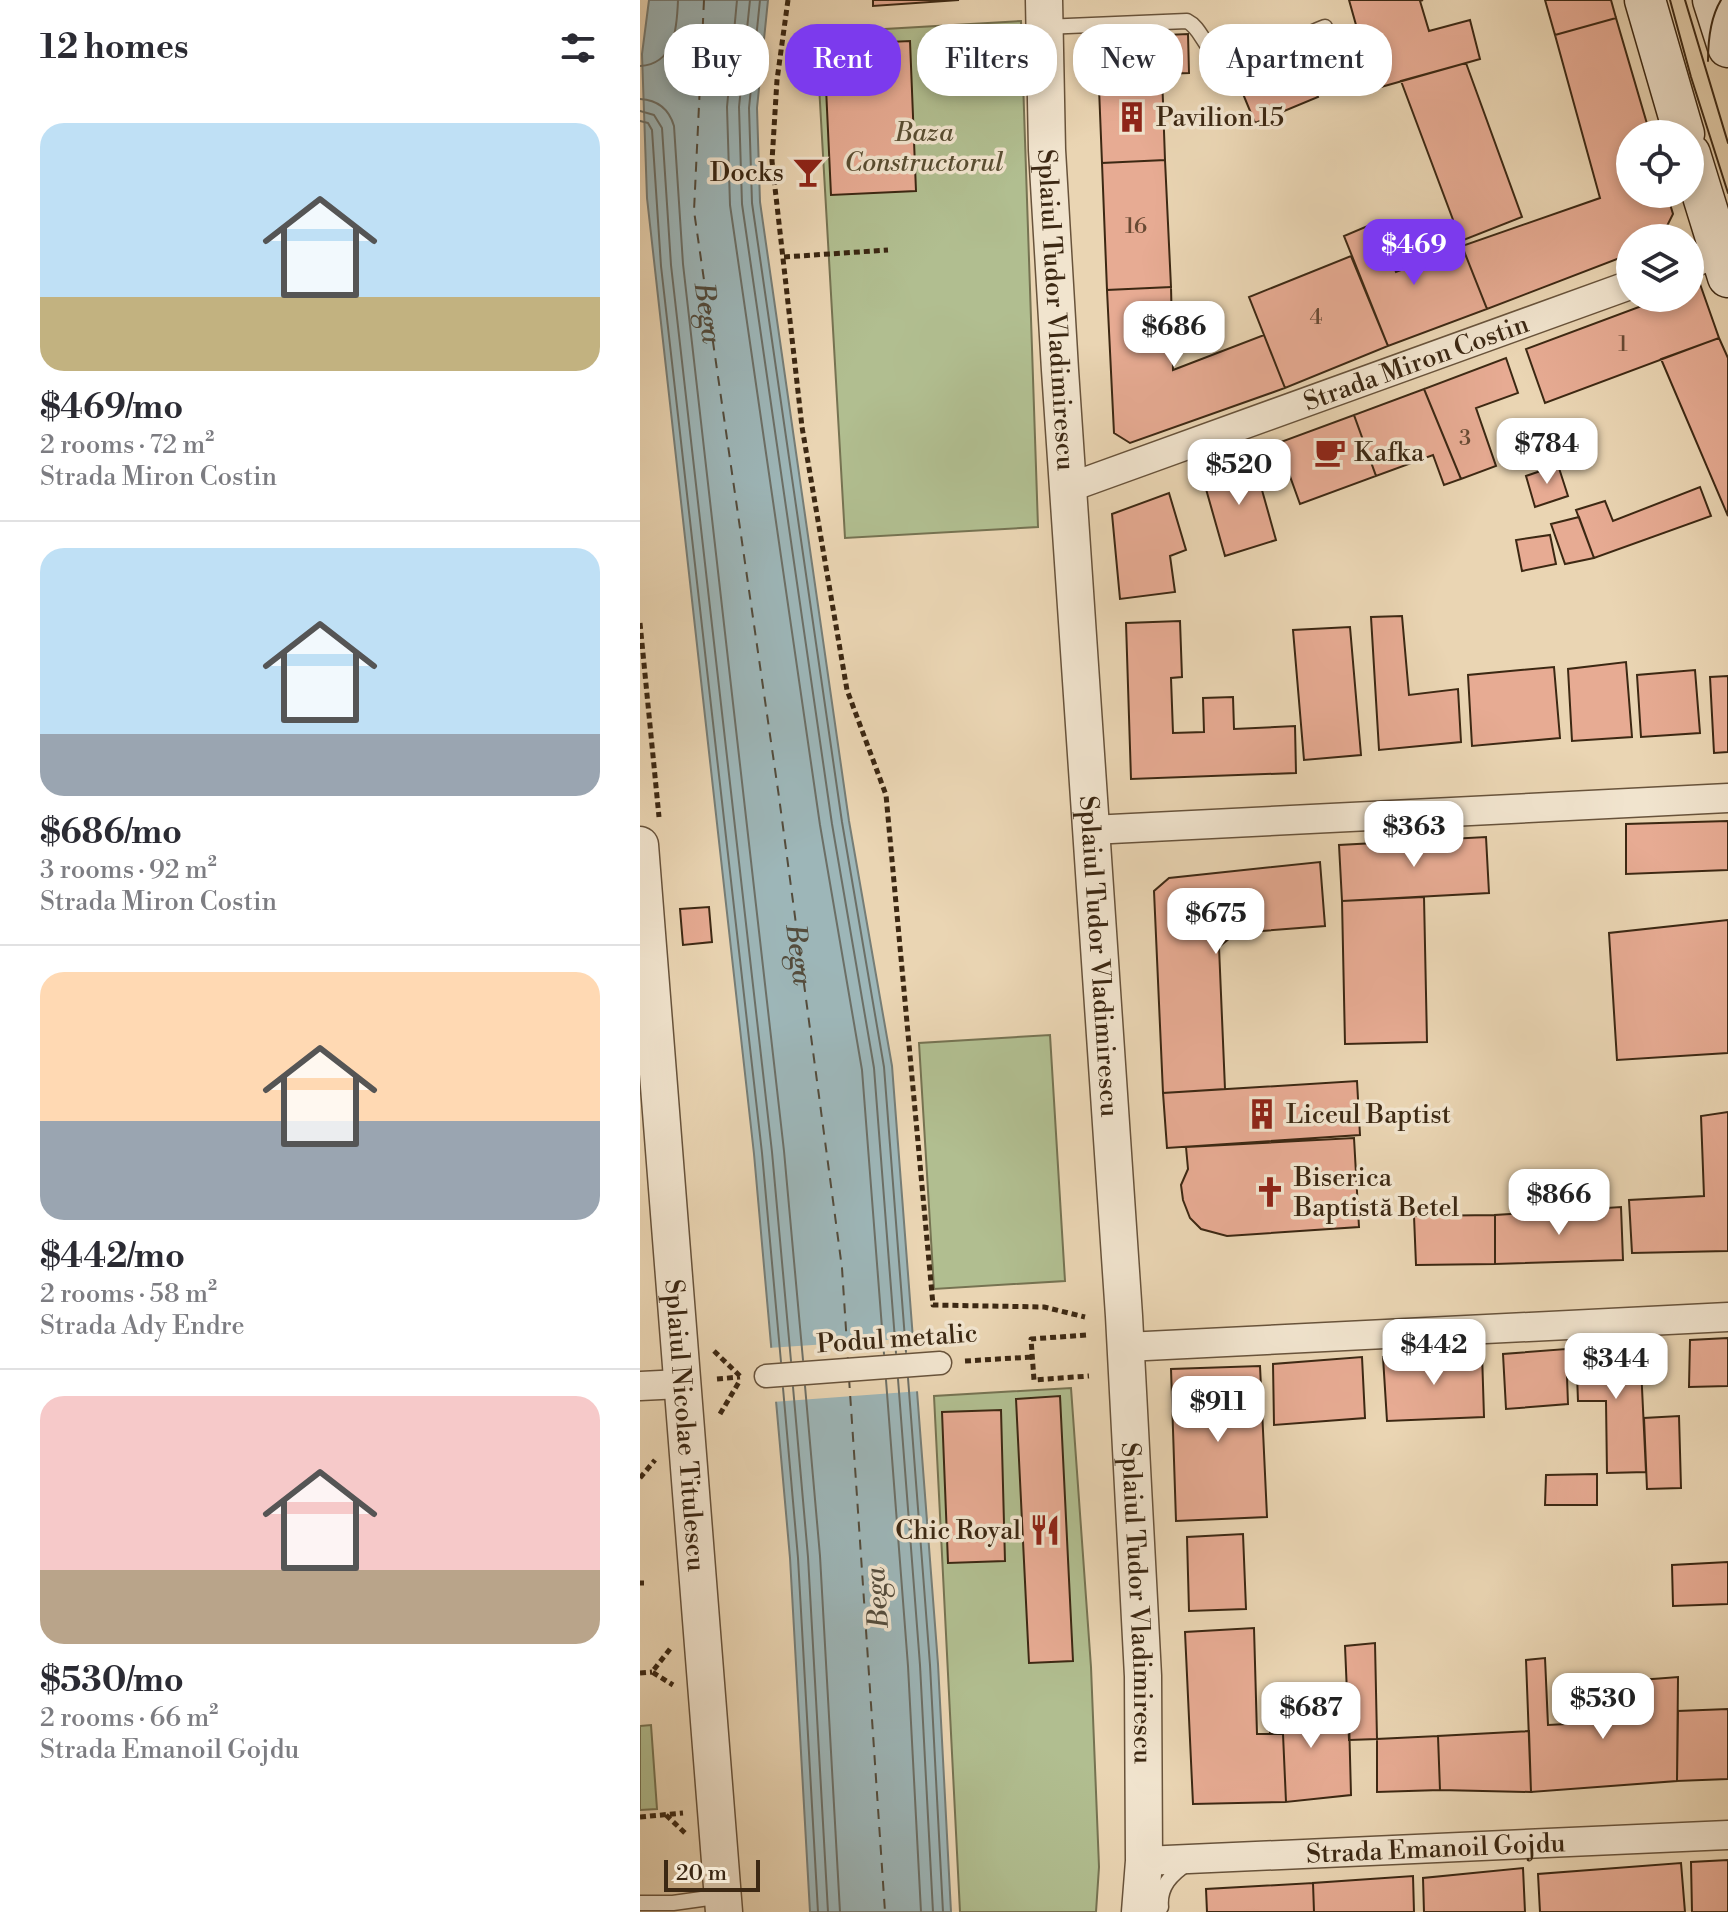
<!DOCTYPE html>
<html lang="en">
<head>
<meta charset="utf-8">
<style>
  :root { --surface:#fff; --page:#f2f2f3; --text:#2b2b33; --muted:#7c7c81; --line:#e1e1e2; --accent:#7c3aed }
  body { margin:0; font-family:"Libre Bodoni",serif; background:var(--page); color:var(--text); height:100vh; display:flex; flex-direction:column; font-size:30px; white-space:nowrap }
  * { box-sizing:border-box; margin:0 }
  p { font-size:26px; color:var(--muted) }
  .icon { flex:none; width:44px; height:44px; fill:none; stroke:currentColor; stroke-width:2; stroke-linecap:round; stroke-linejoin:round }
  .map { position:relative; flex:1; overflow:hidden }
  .side { display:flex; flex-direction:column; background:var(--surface); width:640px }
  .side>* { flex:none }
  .hud { position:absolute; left:24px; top:24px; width:760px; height:72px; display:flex; gap:16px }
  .buttons { position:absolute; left:976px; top:120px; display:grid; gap:16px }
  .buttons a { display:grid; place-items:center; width:88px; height:88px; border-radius:50%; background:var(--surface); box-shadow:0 4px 12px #0003; font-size:40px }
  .scale { position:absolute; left:24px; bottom:20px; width:96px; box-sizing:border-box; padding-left:8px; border:4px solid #3c2813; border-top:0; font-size:22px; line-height:28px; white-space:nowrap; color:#3c2813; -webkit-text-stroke:6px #f1e4ce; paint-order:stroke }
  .price { position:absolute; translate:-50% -68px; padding:0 18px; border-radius:16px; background:#fff; color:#222; font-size:26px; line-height:52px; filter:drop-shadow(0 2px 4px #0008) }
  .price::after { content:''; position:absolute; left:50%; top:48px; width:24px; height:18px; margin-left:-12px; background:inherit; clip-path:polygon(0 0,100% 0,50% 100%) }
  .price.on { background:var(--accent); color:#fff }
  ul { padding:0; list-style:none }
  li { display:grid; align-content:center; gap:16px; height:424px; padding:0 40px }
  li+li { border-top:2px solid var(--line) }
  li span { display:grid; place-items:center; height:248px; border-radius:24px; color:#555 }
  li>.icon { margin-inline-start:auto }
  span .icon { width:144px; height:144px; fill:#fffc; stroke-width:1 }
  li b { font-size:34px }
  h2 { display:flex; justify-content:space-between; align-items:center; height:96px; padding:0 40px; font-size:34px }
  .tag { padding:0 28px; border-radius:32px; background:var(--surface); box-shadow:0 4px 12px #0003; font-size:28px; line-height:72px }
  .tag.on { background:var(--accent); color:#fff }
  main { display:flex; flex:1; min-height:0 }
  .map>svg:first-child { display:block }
  .green { fill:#b1be90; stroke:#767352; stroke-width:2 }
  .water { fill:#9db6b8; stroke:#767d76; stroke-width:2 }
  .pier { fill:#ead5b3 }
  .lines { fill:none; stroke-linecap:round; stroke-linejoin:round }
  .shore { stroke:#6c6f66; stroke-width:2 }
  .ferry { stroke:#544c3c; stroke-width:2; stroke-dasharray:10 8; stroke-linecap:butt }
  .building { fill:#e7ab93; stroke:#3c2813; stroke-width:2 }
  .service-casing { stroke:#68533b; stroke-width:17 }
  .pedestrian-casing { stroke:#68533b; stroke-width:25 }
  .minor-casing { stroke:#68533b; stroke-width:31 }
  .tertiary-casing { stroke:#68533b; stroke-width:39 }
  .secondary-casing { stroke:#3c2813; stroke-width:43 }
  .path { stroke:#3c2813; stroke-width:5; stroke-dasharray:6 4; stroke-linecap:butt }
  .service { stroke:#f1e4ce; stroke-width:14 }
  .pedestrian { stroke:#f1e4ce; stroke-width:22 }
  .minor { stroke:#f1e4ce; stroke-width:28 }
  .tertiary { stroke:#f1e4ce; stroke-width:36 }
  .secondary { stroke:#f1e4ce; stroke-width:40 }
  .tram { stroke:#3c2813; stroke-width:2 }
  .labels { text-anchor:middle; stroke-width:7; stroke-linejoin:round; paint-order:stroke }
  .number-label { font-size:22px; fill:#674933 }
  .poi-label { font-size:26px; fill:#3c2813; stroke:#f1e4ce; text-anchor:start }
  .park-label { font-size:26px; font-style:italic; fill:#594e32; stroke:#f1e4ce }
  .street-label { font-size:26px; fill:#3c2813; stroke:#f1e4ce }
  .water-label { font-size:28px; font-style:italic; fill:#544c3c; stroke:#f1e4ce }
</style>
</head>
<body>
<main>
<section class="side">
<h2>12 homes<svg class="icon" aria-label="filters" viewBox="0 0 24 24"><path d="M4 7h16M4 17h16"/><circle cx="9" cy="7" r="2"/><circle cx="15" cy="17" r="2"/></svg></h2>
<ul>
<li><span style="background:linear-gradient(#bfe0f5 70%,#c2b280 0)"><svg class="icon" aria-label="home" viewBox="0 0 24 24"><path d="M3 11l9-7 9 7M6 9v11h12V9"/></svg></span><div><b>$469/mo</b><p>2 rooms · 72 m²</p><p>Strada Miron Costin</p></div></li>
<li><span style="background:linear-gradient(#bfe0f5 75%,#9aa5b1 0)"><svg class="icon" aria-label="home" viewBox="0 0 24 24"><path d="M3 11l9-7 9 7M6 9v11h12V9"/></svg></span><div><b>$686/mo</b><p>3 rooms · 92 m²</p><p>Strada Miron Costin</p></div></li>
<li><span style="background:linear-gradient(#ffd9b3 60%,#9aa5b1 0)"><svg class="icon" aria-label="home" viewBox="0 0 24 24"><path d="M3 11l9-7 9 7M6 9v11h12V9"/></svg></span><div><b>$442/mo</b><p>2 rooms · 58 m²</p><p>Strada Ady Endre</p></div></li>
<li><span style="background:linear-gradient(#f6c9c9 70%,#b9a48a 0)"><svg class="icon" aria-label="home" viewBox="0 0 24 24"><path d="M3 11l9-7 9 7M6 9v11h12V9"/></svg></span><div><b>$530/mo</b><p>2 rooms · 66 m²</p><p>Strada Emanoil Gojdu</p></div></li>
</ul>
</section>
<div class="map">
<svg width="1088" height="1912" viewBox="0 0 1088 1912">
  <rect width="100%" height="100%" fill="#ead5b3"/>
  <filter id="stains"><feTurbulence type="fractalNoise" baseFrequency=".0025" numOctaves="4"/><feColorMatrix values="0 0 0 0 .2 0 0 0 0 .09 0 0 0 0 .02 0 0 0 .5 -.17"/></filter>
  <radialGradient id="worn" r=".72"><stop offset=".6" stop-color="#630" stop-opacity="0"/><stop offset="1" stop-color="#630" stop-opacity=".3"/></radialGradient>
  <path class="green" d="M381 21 398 527 205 538 176 33Z
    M410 1035 425 1281 294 1289 279 1043Z
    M431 1388 451 1667 459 1867 456 1912H320L294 1396Z
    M11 1725 17 1809 0 1810V1726Z"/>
  <path class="water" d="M9 0H128L117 108 120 202 209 821 252 1066 298 1664 311 1912H170L150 1558 114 1154 7 198 2 54Z"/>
  <path class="pier" d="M277 1338 281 1391 132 1402 128 1348Z"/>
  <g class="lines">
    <path class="shore" d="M97 0 87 107 90 205 180 825 222 1070 244 1354
      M110 0 99 107 102 204 192 824 234 1068 256 1353
      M120 0 109 108 112 203 202 822 244 1067 266 1352
      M0 66C35 64 37 28 38 0
      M0 99C18 100 29 109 34 126L43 264 144 1151 163 1360
      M0 111 14 115 22 128 31 265 132 1152 151 1361
      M0 121 8 123 12 130 21 266 122 1153 141 1362
      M268 1378 290 1665 303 1912
      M258 1379 280 1665 293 1912
      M246 1380 268 1666 281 1912
      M165 1386 180 1556 200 1912
      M153 1387 168 1557 188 1912
      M143 1388 158 1558 178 1912"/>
    <g class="ferry">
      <path id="s1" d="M64 0 54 211 139 797 202 1268 208 1360"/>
      <path d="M209 1378 245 1912"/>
    </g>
  </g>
  <path class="building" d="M233 0H319L233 6Z
    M709 0H783L780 1 789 31 830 20 840 59 734 89Z
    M905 0H971L976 18 915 35Z
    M976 18 1010 134H990V194H1027L1033 214 1021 238H990V254L847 309 822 246 960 198 915 35Z
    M548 34 549 73 522 74 525 160 462 163 457 38Z
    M270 41 276 191 191 195 184 45Z
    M659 50 678 97 615 123 596 77Z
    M826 63 882 217 821 241 761 81Z
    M525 160 531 287 467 290 462 163Z
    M737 222 756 272 822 246 847 309 748 346 704 236Z
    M711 256 748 346 645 388 609 297Z
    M1060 284 1079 338 905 403 886 349 1023 298H1050V288Z
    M531 287 533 370 624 335 645 388 490 443 474 433 467 290Z
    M1079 338 1088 358V516L1021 359Z
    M866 358 878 393 836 408 856 466 821 479 784 389Z
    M784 389 821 479 804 485 793 455 736 476 714 415Z
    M714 415 736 476 660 504 638 443Z
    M613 458 636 540 585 556 562 475Z
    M918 465 928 496 895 507 886 476Z
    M1060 487 1071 516 954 558 936 510 965 501 973 521Z
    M529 493 546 550 530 556 535 592 480 599 472 514Z
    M939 517 954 558 925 564 911 524Z
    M910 535 916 564 882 571 876 540Z
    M762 616 769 695 818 689 821 742 739 750 731 617Z
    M540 621 542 677 531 678 533 733 564 732 563 698 593 697 594 729 655 726 656 773 491 779 486 623Z
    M710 627 721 755 664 760 653 630Z
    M986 662 992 737 932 741 928 669Z
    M914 667 920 738 832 746 828 675Z
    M1055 670 1060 733 1001 737 997 675Z
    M1088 676V752L1074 753 1070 677Z
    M1088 821V870L986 874V824Z
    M846 837 849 893 702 901 699 845Z
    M680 862 685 926 596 933 579 947 585 1089 523 1093 514 891 529 878Z
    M784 897 787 1042 705 1044 702 901Z
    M69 907 72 942 43 945 40 909Z
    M1088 920V1053L977 1060 969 933Z
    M717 1081 720 1135 527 1148 523 1093Z
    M1088 1112V1251L992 1253 989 1200 1064 1196 1061 1116Z
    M714 1138 719 1227 587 1236 561 1229 550 1218 543 1200 541 1185 548 1169 546 1147Z
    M981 1207 983 1260 855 1264V1215Z
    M855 1215V1264L776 1265 774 1216Z
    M1088 1338V1386L1049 1387 1050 1340Z
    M1000 1346 1006 1472 967 1473 966 1401H938L936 1347Z
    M926 1349 928 1404 866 1409 863 1354Z
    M842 1353 844 1417 747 1421 743 1357Z
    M722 1357 725 1418 634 1425 633 1364Z
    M620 1366 627 1517 536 1521 531 1369Z
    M420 1396 433 1661 389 1663 376 1399Z
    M361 1410 365 1561 308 1563 302 1412Z
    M1039 1416 1041 1488 1007 1489 1004 1418Z
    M957 1474V1505H905L906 1475Z
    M603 1534 606 1609 549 1611 547 1537Z
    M1088 1562V1604L1033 1606 1032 1565Z
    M614 1628 617 1734H643L646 1802 553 1804 545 1632Z
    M735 1643 737 1739 709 1740 705 1646Z
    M905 1658 908 1725 1002 1720 1000 1680 1038 1677 1037 1781 891 1792 886 1660Z
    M669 1693 668 1722 709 1719 711 1795 646 1802 643 1734H630L629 1694Z
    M1088 1709V1779L1037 1781 1038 1711Z
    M889 1731 891 1792 800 1790 798 1736Z
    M798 1736 800 1790 737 1792V1739Z
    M1088 1860V1912H1052L1051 1862Z
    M1041 1863 1045 1912H900L898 1874Z
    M883 1868 885 1912H784L783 1878Z
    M773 1876 774 1912H674L673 1883Z
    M673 1883 674 1912H567L566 1889Z"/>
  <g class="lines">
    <defs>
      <path id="service" d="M404 27 547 21C561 28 563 45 576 54 600 70 659 37 685 27
        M0 1903H33L83 1896
        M521 1907C519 1887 531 1874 548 1863"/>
      <path id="pedestrian" d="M126 1376 300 1363"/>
      <g id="minor">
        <path d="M1050 264 1079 253"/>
        <path id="s2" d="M428 488 990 285"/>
        <path d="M451 830 1088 798"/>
        <path d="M486 1347 1088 1317"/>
        <path d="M0 1386 41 1384"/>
        <path id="s3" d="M504 1861 1088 1835"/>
      </g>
      <g id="tertiary">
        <path id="s4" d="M404 0 407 150 420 370 484 1316 503 1676 504 1861 500 1912"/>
        <path id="s5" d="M0 845 84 1912"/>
      </g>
      <path id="secondary" d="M1005 0 1044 134
        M1073 0 1088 47
        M1050 154 1088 277"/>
    </defs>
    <use href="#service" class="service-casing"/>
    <use href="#pedestrian" class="pedestrian-casing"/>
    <use href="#minor" class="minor-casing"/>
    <use href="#tertiary" class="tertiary-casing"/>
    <use href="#secondary" class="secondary-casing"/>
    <path class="path" d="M148 0 137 80 132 161 162 427 207 690 246 795 293 1305 404 1307 445 1317
      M144 257 248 250
      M0 623 19 817
      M446 1335 391 1339 394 1380 449 1376
      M74 1351 101 1377
      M325 1361 392 1357
      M77 1379 100 1377
      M80 1414 99 1382
      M0 1478 15 1460
      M0 1583H4
      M30 1649 12 1672 33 1685
      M0 1673 12 1672
      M26 1815 45 1833
      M0 1817 43 1813"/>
    <use href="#service" class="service"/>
    <use href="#pedestrian" class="pedestrian"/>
    <use href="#minor" class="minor"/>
    <use href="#tertiary" class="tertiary"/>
    <use href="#secondary" class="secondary"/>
    <path class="tram" d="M1030 0 1051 77 1088 193
      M1045 0 1088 143
      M1068 61C1068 40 1070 18 1081 0"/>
  </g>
  <defs>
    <symbol id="building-bare" viewBox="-9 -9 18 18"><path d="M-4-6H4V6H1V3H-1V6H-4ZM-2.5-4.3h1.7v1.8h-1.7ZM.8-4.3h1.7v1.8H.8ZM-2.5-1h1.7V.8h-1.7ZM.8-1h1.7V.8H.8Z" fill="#8f2418" stroke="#f1e4ce" stroke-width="2.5" paint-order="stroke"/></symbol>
    <symbol id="bar-bare" viewBox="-9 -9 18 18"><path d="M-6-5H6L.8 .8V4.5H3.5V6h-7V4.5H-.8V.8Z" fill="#8f2418" stroke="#f1e4ce" stroke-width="2.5" paint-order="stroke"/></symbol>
    <symbol id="cafe-bare" viewBox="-9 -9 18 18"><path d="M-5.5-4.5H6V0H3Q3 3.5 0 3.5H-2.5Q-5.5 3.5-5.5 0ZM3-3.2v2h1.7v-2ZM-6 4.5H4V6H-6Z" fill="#8f2418" stroke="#f1e4ce" stroke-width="2.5" paint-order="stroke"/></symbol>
    <symbol id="church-bare" viewBox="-9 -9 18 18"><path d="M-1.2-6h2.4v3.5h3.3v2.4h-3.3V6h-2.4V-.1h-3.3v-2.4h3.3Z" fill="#8f2418" stroke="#f1e4ce" stroke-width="2.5" paint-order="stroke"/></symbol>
    <symbol id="restaurant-bare" viewBox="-9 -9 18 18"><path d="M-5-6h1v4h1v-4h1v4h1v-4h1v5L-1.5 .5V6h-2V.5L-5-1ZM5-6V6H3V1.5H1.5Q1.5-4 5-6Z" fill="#8f2418" stroke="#f1e4ce" stroke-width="2.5" paint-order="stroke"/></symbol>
  </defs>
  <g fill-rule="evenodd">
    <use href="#building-bare" x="470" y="95" width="44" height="44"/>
    <use href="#bar-bare" x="146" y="150" width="44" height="44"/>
    <use href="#cafe-bare" x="668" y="430" width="44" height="44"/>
    <use href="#building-bare" x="600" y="1092" width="44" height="44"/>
    <use href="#church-bare" x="608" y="1170" width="44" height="44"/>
    <use href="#restaurant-bare" x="383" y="1508" width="44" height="44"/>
  </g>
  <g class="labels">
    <g class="number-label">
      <text x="496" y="233">16</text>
      <text x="676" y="324">4</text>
      <text x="983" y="351">1</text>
      <text x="825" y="445">3</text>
    </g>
    <g class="poi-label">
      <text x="516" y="126">Pavilion 15</text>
      <text x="144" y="181" text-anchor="end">Docks</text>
      <text x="714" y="461">Kafka</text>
      <text x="646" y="1123">Liceul Baptist</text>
      <text x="654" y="1186">Biserica<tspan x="654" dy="30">Baptistă Betel</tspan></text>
      <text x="381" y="1539" text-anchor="end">Chic Royal</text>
    </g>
    <g class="park-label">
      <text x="284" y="141">Baza<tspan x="284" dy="30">Constructorul</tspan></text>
    </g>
    <g class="street-label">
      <text dy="9" stroke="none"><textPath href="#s4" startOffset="310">Splaiul Tudor Vladimirescu</textPath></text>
      <text dy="9" stroke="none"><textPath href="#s2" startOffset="370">Strada Miron Costin</textPath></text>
      <text dy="9" stroke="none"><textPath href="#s4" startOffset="958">Splaiul Tudor Vladimirescu</textPath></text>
      <text transform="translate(257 1338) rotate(-4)" y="9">Podul metalic</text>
      <text dy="9" stroke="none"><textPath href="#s5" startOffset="582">Splaiul Nicolae Titulescu</textPath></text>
      <text dy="9" stroke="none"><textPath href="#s4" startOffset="1606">Splaiul Tudor Vladimirescu</textPath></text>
      <text dy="9" stroke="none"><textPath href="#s3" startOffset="292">Strada Emanoil Gojdu</textPath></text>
    </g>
    <g class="water-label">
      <text dy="10" stroke="none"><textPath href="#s1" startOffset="314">Bega</textPath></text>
      <text dy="10" stroke="none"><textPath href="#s1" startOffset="962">Bega</textPath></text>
      <text transform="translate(236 1598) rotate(-94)" y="10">Bega</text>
    </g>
  </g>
  <rect width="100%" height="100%" filter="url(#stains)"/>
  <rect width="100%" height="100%" fill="url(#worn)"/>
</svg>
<div class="buttons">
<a><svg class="icon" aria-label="locate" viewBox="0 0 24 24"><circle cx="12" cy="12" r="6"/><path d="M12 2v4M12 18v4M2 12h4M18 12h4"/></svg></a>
<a><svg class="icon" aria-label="layers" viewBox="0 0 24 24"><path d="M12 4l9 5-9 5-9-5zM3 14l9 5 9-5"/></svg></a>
</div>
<div class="scale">20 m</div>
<b class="price on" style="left:774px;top:287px">$469</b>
<b class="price" style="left:534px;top:369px">$686</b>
<b class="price" style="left:907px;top:486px">$784</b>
<b class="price" style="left:599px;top:507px">$520</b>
<b class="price" style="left:774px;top:869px">$363</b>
<b class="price" style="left:576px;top:956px">$675</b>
<b class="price" style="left:919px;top:1237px">$866</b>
<b class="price" style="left:794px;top:1387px">$442</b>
<b class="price" style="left:976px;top:1401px">$344</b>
<b class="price" style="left:578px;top:1444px">$911</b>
<b class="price" style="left:963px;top:1741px">$530</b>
<b class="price" style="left:671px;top:1750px">$687</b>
<div class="hud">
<a class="tag">Buy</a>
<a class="tag on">Rent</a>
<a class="tag">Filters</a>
<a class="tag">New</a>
<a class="tag">Apartment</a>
</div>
</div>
</main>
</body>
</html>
